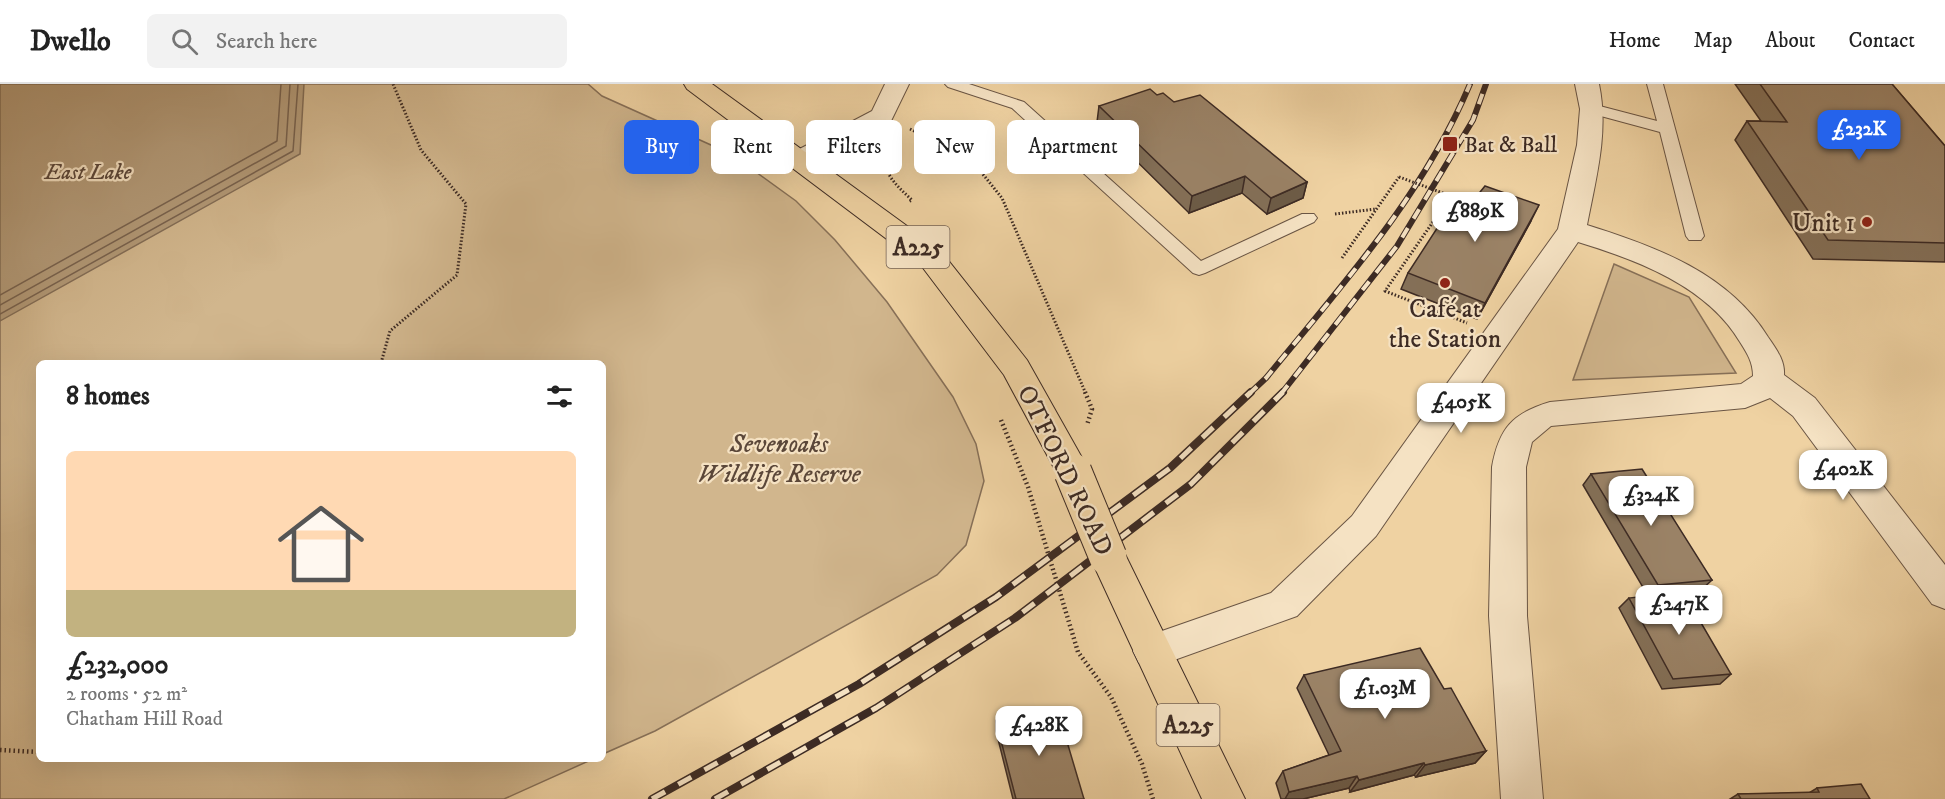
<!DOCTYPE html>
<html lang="en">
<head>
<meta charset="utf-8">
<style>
  :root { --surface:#fff; --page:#f2f2f2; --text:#222; --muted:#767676; --line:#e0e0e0; --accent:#2563eb }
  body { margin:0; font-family:"IM FELL DW Pica",serif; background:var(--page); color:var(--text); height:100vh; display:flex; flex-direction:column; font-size:22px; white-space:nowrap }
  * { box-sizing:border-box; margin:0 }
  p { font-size:20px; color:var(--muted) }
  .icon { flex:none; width:33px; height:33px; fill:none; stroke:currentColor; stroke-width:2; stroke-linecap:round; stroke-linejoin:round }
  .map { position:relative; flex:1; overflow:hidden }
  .details { position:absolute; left:36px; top:276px; width:570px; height:402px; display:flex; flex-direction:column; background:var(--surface); border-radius:9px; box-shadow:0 6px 24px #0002 }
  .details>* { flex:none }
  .hud { position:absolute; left:624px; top:36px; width:570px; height:54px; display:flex; gap:12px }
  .price { position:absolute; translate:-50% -51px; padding:0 14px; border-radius:12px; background:#fff; color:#222; font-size:20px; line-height:39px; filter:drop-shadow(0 2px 3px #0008) }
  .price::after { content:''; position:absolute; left:50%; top:36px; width:18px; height:14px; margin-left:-9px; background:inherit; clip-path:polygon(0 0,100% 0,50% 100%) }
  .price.active { background:var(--accent); color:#fff }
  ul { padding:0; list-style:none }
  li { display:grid; align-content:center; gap:12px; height:318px; padding:0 30px }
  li+li { border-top:2px solid var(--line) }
  li span { display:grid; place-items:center; height:186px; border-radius:9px; color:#555 }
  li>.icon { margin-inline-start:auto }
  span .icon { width:108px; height:108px; fill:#fffc; stroke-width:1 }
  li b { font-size:26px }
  h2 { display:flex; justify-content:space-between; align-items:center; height:72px; padding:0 30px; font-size:26px }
  .pill { padding:0 21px; border-radius:9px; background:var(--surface); box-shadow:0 6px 24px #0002; font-size:21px; line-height:54px }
  .pill.active { background:var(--accent); color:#fff }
  header { display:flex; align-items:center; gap:36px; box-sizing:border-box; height:84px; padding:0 30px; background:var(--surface); border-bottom:2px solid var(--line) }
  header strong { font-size:28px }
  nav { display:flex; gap:33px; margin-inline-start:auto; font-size:21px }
  .search { width:420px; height:54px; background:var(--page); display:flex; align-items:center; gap:15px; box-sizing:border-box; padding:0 21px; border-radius:9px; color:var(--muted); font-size:22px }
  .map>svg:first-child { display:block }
  .green { fill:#d1b68d; stroke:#877058; stroke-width:1.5 }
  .water { fill:#b29977; stroke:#836d56; stroke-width:1.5 }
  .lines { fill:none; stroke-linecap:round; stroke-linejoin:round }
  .shore { stroke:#78624e; stroke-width:1.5 }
  .service-casing { stroke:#6a5544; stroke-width:2 }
  .minor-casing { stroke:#6a5544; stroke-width:2 }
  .primary-casing { stroke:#3d2b24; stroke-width:2 }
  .path-far1 { stroke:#3d2b24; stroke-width:3; stroke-dasharray:1.5 2; stroke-linecap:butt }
  .path { stroke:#3d2b24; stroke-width:4.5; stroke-dasharray:1.5 3; stroke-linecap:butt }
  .service { fill:#f5e2c3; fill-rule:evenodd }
  .minor { fill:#f5e2c3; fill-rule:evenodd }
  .primary { fill:#efd2a2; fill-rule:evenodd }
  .rail-far1-casing { stroke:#3d2b24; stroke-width:6 }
  .rail-casing { stroke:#3d2b24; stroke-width:8 }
  .rail-far1 { stroke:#f5e2c3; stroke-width:4; stroke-dasharray:11; stroke-linecap:butt }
  .rail { stroke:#f5e2c3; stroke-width:5; stroke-dasharray:15; stroke-linecap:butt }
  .primary-bridge-casing { stroke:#3d2b24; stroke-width:39; stroke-linecap:butt }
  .path-bridge { stroke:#3d2b24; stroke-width:3; stroke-dasharray:1.5 2; stroke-linecap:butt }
  .primary-bridge { stroke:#efd2a2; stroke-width:37 }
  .wall { fill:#847058; stroke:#3d2b24; stroke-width:1.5 }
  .shaded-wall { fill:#6c5b47; stroke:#3d2b24; stroke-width:1.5 }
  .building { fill:#9a8266; stroke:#3d2b24; stroke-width:1.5 }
  .poi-dot { fill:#8f2418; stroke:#f5e2c3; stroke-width:2 }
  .labels { text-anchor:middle; stroke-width:4.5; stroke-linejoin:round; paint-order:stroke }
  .far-poi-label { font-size:22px; fill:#3d2b24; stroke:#f5e2c3; text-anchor:start }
  .far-water-label { font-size:22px; font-style:italic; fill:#5a4639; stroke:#f5e2c3 }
  .shield { fill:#f5e2c3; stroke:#746254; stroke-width:1.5 }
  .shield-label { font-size:24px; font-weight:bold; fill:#3d2b24 }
  .poi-label { font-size:26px; fill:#3d2b24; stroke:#f5e2c3; text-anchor:end }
  .park-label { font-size:26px; font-style:italic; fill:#5b4739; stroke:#f5e2c3 }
  .street-label { font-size:26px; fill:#3d2b24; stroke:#f5e2c3 }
</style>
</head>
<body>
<header>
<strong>Dwello</strong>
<div class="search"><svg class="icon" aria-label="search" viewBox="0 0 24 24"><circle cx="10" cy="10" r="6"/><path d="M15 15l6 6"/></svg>Search here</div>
<nav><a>Home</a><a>Map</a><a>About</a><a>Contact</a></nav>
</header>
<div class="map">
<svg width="1945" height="715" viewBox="0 0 1945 715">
  <rect width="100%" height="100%" fill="#efd2a2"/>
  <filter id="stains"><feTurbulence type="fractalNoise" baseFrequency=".00333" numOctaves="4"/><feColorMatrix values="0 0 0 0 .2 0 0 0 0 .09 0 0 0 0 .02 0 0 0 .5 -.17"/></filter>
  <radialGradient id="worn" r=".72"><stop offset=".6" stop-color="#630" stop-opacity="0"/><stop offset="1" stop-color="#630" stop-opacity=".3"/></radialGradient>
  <path class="green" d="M0 0H588L602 12 731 70 796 117 835 156 887 218 953 313 976 360 984 397 966 461 937 491 655 647 603 670V279H39V675H593L504 715H0Z
    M1614 180 1689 213 1736 289 1573 296Z"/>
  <path class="water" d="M0 0H304L300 70 0 237Z"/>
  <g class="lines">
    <path class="shore" d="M0 211 277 57 281 0
      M0 221 286 62 290 0
      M0 230 293 67 298 0"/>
    <defs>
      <path id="service" d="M945 0H969L1024 18 1201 177 1302 130H1314L1317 134 1314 138 1205 189 1199 191 1193 189 1012 24 948 3Z
        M1647 0H1663L1704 152 1701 156H1689L1686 152 1660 48 1586 28 1584 25 1592 20 1657 37Z"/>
      <path id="minor" d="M885 0H909L891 37 808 82 799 84 790 82 786 76 790 70 872 27Z
        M1575 0H1599C1609 48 1596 94 1587 141 1657 163 1728 189 1768 253 1776 265 1785 276 1784 291L1815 314 1945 481V525L1932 520 1793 332 1770 314 1745 324 1551 342 1532 358 1526 383 1527 532 1543 715H1501L1489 532 1492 383C1499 344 1513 329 1550 318L1741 300 1753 292C1753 278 1747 269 1740 258 1707 202 1637 176 1578 158L1376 452 1297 532 1152 584 1139 579 1133 567 1139 555 1271 509 1352 432 1558 145 1577 61 1580 25Z"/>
      <path id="primary" d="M684 0H712L940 166 1027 276 1090 388 1085 397 1073 401 1061 397 1004 291 920 180 687 5Z
        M1108 458 1121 462 1245 715H1202L1090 473 1095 462Z"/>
    </defs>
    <use href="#service" class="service-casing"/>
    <use href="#minor" class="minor-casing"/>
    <use href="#primary" class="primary-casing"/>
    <path class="path-far1" d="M910 45 969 73 1002 114 1086 310
      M886 64C880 88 896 101 912 116L908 118
      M1451 112 1385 207 1467 239
      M1335 130 1376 125
      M1342 174 1399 93
      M381 279 390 247 457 191 466 120 421 66 393 0"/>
    <path class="path" d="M1085 308 1092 325 1087 341
      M1001 336 1028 403 1078 568 1111 613 1142 680 1153 715
      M0 666 39 668"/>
    <use href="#service" class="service"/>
    <use href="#minor" class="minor"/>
    <use href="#primary" class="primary"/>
    <defs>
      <path id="rail-far1" d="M1249 310 1266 294C1342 201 1423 112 1470 0
        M1281 310 1397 162 1473 36 1486 0"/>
      <path id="rail" d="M652 715 859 600 996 513 1170 384 1251 308
        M715 715 876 624 1015 534 1191 400 1283 308"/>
    </defs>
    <use href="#rail-far1" class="rail-far1-casing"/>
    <use href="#rail" class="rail-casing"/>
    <use href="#rail-far1" class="rail-far1"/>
    <use href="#rail" class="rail"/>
    <defs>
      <path id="primary-bridge" d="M1073 388 1108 473"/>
    </defs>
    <use href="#primary-bridge" class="primary-bridge-casing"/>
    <path class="path-bridge" d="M1399 93 1451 112"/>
    <use href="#primary-bridge" class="primary-bridge"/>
  </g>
  <path class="wall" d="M1735 0H1892L1945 62V178L1813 175 1735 56 1747 37H1761Z
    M1174 18 1307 98 1303 114 1267 130 1242 109 1189 129 1097 38 1099 22Z
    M1472 118 1531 137 1477 235 1401 205 1408 189Z
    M1591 390 1712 496 1701 506 1648 512 1583 401Z
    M1629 514 1731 590 1720 600 1662 605 1619 524Z
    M1304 591 1444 605 1486 667 1475 679 1416 693 1414 691 1350 708 1349 704 1303 715H1281L1276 699 1283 687 1329 671 1297 604Z
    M996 637 1084 715H1013L996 647Z
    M1817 704 1870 715H1730L1738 710 1809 709Z"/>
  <path class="shaded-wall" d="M1245 92 1242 109 1189 129 1192 112Z
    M1307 98 1303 114 1267 130 1271 114Z
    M1539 121 1531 137 1477 235 1485 219Z
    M1486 667 1475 679 1416 693 1425 681Z
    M1424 679 1414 691 1350 708 1359 696Z
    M1357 692 1349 704 1303 715H1285L1289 708Z"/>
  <path class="building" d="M1760 0H1892L1945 62V159L1828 156 1747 37 1787 38Z
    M1150 5 1157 11 1163 9 1174 18 1200 11 1307 98 1271 114 1245 92 1192 112 1099 22Z
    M1485 102 1539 121 1485 219 1408 189 1458 112 1472 118Z
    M1642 385 1712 496 1658 501 1591 390Z
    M1683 508 1731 590 1673 595 1629 514Z
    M1420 564 1444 605 1451 604 1486 667 1425 681 1424 679 1359 696 1357 692 1289 708 1283 687 1341 667 1304 591Z
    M1057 624 1084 715H1016L996 637Z
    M1861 700 1870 715H1741L1738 710 1819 708 1817 704Z"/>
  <g class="poi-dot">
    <rect x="1442" y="52" width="16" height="16" rx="3"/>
    <circle cx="1867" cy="138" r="6"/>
    <circle cx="1445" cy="199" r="6"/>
  </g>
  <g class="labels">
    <g class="far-poi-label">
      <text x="1464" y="68">Bat &amp; Ball</text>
    </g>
    <g class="far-water-label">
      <text x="88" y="95">East Lake</text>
    </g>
    <g class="shield">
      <rect x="886.5" y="142" width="63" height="42" rx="4.5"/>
      <rect x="1156.5" y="620" width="63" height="42" rx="4.5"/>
    </g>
    <g class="shield-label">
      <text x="918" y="171">A225</text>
      <text x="1188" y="649">A225</text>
    </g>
    <g class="poi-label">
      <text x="1855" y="147">Unit 1</text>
      <text x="1445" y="233" text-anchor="middle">Café at<tspan x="1445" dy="30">the Station</tspan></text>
    </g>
    <g class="park-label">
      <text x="779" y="368">Sevenoaks<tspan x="779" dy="30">Wildlife Reserve</tspan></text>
    </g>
    <g class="street-label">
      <text transform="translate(1066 386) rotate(64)" y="9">OTFORD ROAD</text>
    </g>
  </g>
  <rect width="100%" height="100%" filter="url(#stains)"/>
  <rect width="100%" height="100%" fill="url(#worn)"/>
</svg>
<b class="price active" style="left:1859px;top:77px">£232K</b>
<b class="price" style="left:1475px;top:159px">£889K</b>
<b class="price" style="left:1461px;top:350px">£405K</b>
<b class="price" style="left:1843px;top:417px">£402K</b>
<b class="price" style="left:1651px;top:443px">£324K</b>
<b class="price" style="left:1679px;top:552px">£247K</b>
<b class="price" style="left:1385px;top:636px">£1.03M</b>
<b class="price" style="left:1039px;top:673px">£428K</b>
<div class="hud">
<a class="pill active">Buy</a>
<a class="pill">Rent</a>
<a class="pill">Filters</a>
<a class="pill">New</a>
<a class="pill">Apartment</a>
</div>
<section class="details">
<h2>8 homes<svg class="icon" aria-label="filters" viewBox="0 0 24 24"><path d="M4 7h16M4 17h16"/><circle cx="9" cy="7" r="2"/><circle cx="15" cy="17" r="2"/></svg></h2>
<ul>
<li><span style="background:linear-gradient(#ffd9b3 75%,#c2b280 0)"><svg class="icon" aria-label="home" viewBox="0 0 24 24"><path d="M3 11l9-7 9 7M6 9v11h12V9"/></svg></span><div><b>£232,000</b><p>2 rooms · 52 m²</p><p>Chatham Hill Road</p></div></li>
</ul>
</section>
</div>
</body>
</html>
